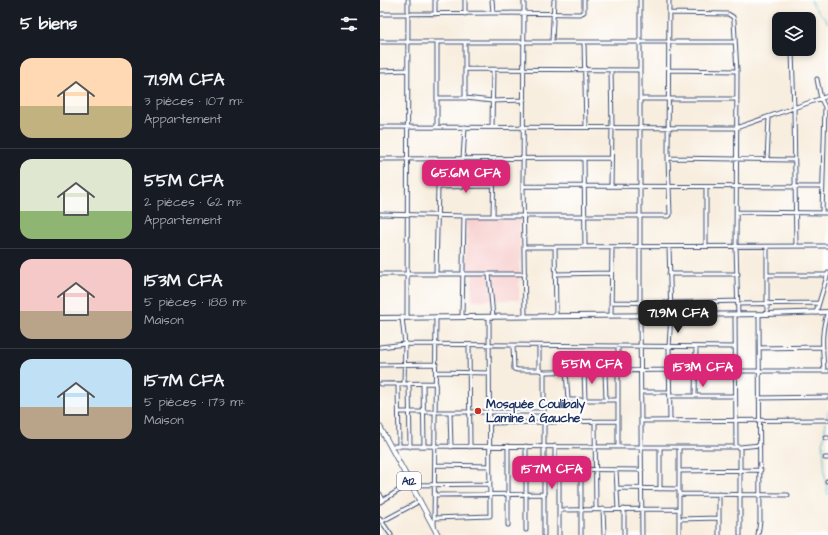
<!DOCTYPE html>
<html lang="fr">
<head>
<meta charset="utf-8">
<style>
  :root { --surface:#171b24; --page:#20242c; --text:#f1f3f6; --muted:#9ea1a6; --line:#363941; --accent:#db2777 }
  body { margin:0; font-family:"Architects Daughter",sans-serif; background:var(--page); color:var(--text); height:100vh; display:flex; flex-direction:column; font-size:15px; white-space:nowrap }
  * { box-sizing:border-box; margin:0 }
  p { font-size:13px; color:var(--muted) }
  .icon { flex:none; width:22px; height:22px; fill:none; stroke:currentColor; stroke-width:2; stroke-linecap:round; stroke-linejoin:round }
  .map { position:relative; flex:1; overflow:hidden }
  .panel { display:flex; flex-direction:column; background:var(--surface); width:380px }
  .panel>* { flex:none }
  .fabs { position:absolute; left:392px; top:12px; display:grid; gap:8px }
  .fabs a { display:grid; place-items:center; width:44px; height:44px; border-radius:8px; background:var(--surface); box-shadow:0 2px 6px #0003; font-size:20px }
  .price { position:absolute; translate:-50% -34px; padding:0 9px; border-radius:8px; background:var(--accent); color:#fff; font-size:13px; line-height:26px; filter:drop-shadow(0 1px 2px #0008) }
  .price::after { content:''; position:absolute; left:50%; top:24px; width:12px; height:9px; margin-left:-6px; background:inherit; clip-path:polygon(0 0,100% 0,50% 100%) }
  .price.on { background:#222; color:#fff }
  ul { padding:0; list-style:none }
  li { display:flex; align-items:center; gap:12px; height:100px; padding:0 20px }
  li+li { border-top:1px solid var(--line) }
  li span { display:grid; place-items:center; flex:none; width:112px; height:80px; border-radius:12px; color:#555 }
  li>.icon { margin-inline-start:auto }
  span .icon { width:48px; height:48px; fill:#fffc; stroke-width:1 }
  li b { font-size:17px }
  h2 { display:flex; justify-content:space-between; align-items:center; height:48px; padding:0 20px; font-size:17px }
  main { display:flex; flex:1; min-height:0 }
  .map>svg:first-child { display:block }
  .built { fill:#f7d0cf }
  .lines { fill:none; stroke-linecap:round; stroke-linejoin:round }
  .stream { stroke:#58bdd6; stroke-width:1 }
  .street-casing { stroke:#3c4c71; stroke-width:5 }
  .secondary-casing { stroke:#3c4c71; stroke-width:6 }
  .primary-casing { stroke:#3c4c71; stroke-width:6 }
  .street { stroke:#fff; stroke-width:3 }
  .secondary { stroke:#fff; stroke-width:4 }
  .primary { stroke:#fff; stroke-width:4.5 }
  .poi-dot { fill:#c8321e; stroke:#fff; stroke-width:1.5 }
  .labels { text-anchor:middle; stroke-width:4; stroke-linejoin:round; paint-order:stroke }
  .shield { fill:#fff; stroke:#5f6d8e; stroke-width:1 }
  .shield-label { font-size:11px; font-weight:bold; fill:#1b2f5e }
  .poi-label { font-size:12px; font-weight:bold; fill:#1b2f5e; stroke:#fff; text-anchor:start }
</style>
</head>
<body>
<main>
<section class="panel">
<h2>5 biens<svg class="icon" aria-label="filters" viewBox="0 0 24 24"><path d="M4 7h16M4 17h16"/><circle cx="9" cy="7" r="2"/><circle cx="15" cy="17" r="2"/></svg></h2>
<ul>
<li><span style="background:linear-gradient(#ffd9b3 60%,#c2b280 0)"><svg class="icon" aria-label="home" viewBox="0 0 24 24"><path d="M3 11l9-7 9 7M6 9v11h12V9"/></svg></span><div><b>71.9M CFA</b><p>3 pièces · 107 m²</p><p>Appartement</p></div></li>
<li><span style="background:linear-gradient(#dfe7d0 65%,#8fb573 0)"><svg class="icon" aria-label="home" viewBox="0 0 24 24"><path d="M3 11l9-7 9 7M6 9v11h12V9"/></svg></span><div><b>55M CFA</b><p>2 pièces · 62 m²</p><p>Appartement</p></div></li>
<li><span style="background:linear-gradient(#f6c9c9 65%,#b9a48a 0)"><svg class="icon" aria-label="home" viewBox="0 0 24 24"><path d="M3 11l9-7 9 7M6 9v11h12V9"/></svg></span><div><b>153M CFA</b><p>5 pièces · 188 m²</p><p>Maison</p></div></li>
<li><span style="background:linear-gradient(#bfe0f5 60%,#b9a48a 0)"><svg class="icon" aria-label="home" viewBox="0 0 24 24"><path d="M3 11l9-7 9 7M6 9v11h12V9"/></svg></span><div><b>157M CFA</b><p>5 pièces · 173 m²</p><p>Maison</p></div></li>
</ul>
</section>
<div class="map">
<svg width="448" height="535" viewBox="0 0 448 535">
  <rect width="100%" height="100%" fill="#fff"/>
  <filter id="ink" filterUnits="userSpaceOnUse"><feTurbulence type="fractalNoise" baseFrequency=".025" numOctaves="2"/><feDisplacementMap in="SourceGraphic" scale="8" xChannelSelector="R" yChannelSelector="G"/><feConvolveMatrix kernelMatrix="1 2 1 2 8 2 1 2 1" color-interpolation-filters="sRGB"/></filter>
  <filter id="wash" filterUnits="userSpaceOnUse"><feTurbulence type="fractalNoise" baseFrequency=".012" numOctaves="4" result="noise"/><feDisplacementMap in="SourceGraphic" scale="16" xChannelSelector="R" yChannelSelector="G"/><feGaussianBlur stdDeviation="0.9" result="paint"/><feColorMatrix in="noise" values="0 0 0 0 0 0 0 0 0 0 0 0 0 0 0 0 0 1.4 0 .05"/><feComposite in="paint" operator="in"/></filter>
  <g filter="url(#wash)">
    <rect width="100%" height="100%" fill="#f8eedf"/>
    <path class="built" d="M87 219H140L139 300H92V272H86Z"/>
    <g class="lines">
      <path class="stream" d="M431 0C433 10 444 14 448 23
        M447 419 448 411
        M446 422 443 444 445 478 448 495
        M46 535 56 534"/>
    </g>
  </g>
  <g filter="url(#ink)">
    <g class="lines">
      <defs>
        <path id="street" d="M112 0 113 13
          M144 0 143 186 145 316
          M260 0V315L262 535
          M290 13 348 14 353 17 354 21 357 71 356 246 358 315
          M0 14 113 13 200 14 204 12V0
          M55 14V0
          M85 14V0
          M172 41 174 0
          M0 42C118 42 237 42 355 42
          M57 42V127
          M204 42 206 127
          M412 52 414 109 416 246
          M85 69 260 70
          M289 70 357 71
          M0 71 28 70
          M437 79 441 99 445 107 442 213
          M57 98H85L112 101 144 100
          M85 98V43
          M260 99H357
          M0 127 356 128 448 96
          M112 127 113 70
          M288 158 414 160
          M0 159 231 158
          M83 159 85 127
          M204 159 205 247
          M387 160 389 118
          M143 186 442 187
          M231 186 232 127 231 70
          M357 212 448 213
          M0 214 84 216H289L290 215 288 158 289 0
          M113 216 114 159
          M326 246V187
          M145 247 448 246
          M175 247 176 315
          M289 247 291 315 289 347 290 421
          M56 273 58 187 113 186
          M0 274H145
          M109 274 113 317
          M176 274 231 273
          M289 274H358
          M387 275H448
          M231 302 290 303 358 301
          M358 304 439 303
          M436 313 448 273
          M387 314V247
          M231 315 232 247
          M355 315 356 447
          M82 317 84 216
          M22 318 25 344 24 383
          M27 318 28 0
          M89 345 90 447
          M133 346 134 369 138 370H159
          M159 346V370L162 371 164 373V535
          M238 346V446
          M0 347 25 344 355 347
          M379 348 443 347
          M0 365 56 364
          M186 371 188 399 189 400H238
          M204 371 205 400
          M225 371 226 400
          M316 371H448
          M444 371C443 351 440 331 448 312
          M56 372 109 373
          M164 372 290 370
          M29 383 30 447
          M43 383 44 446
          M0 384 56 383
          M18 384 19 447
          M261 392H290
          M290 396H355
          M315 396 316 347
          M379 398 448 397
          M19 412H164
          M70 412 71 447
          M261 421 448 420
          M215 422 216 510
          M110 423 238 421
          M446 438H448
          M10 446 261 447H360L380 445
          M360 447V535
          M445 458H448
          M55 465 110 466
          M164 469 262 470
          M175 469V446
          M179 469V535
          M201 470V535
          M236 470 238 509
          M299 471 381 470
          M447 481H448
          M32 485 110 484
          M237 488 299 489
          M280 489V447
          M0 494 3 500
          M299 494 408 495
          M339 494V535
          M55 495 165 494
          M0 502 31 483
          M223 509 224 535
          M244 509V535
          M180 510 299 509
          M54 518 110 516 109 317
          M0 519 11 535
          M299 519 339 518
          M1 522 40 501
          M128 525V446
          M54 527 56 317
          M146 530V446
          M299 535V447
          M378 535 380 521 379 314"/>
        <path id="secondary" d="M0 318 387 314 448 312"/>
        <path id="primary" d="M0 427 58 535"/>
      </defs>
      <use href="#street" class="street-casing"/>
      <use href="#secondary" class="secondary-casing"/>
      <use href="#primary" class="primary-casing"/>
      <use href="#street" class="street"/>
      <use href="#secondary" class="secondary"/>
      <use href="#primary" class="primary"/>
    </g>
  </g>
  <circle class="poi-dot" cx="98" cy="411" r="4"/>
  <g class="labels">
    <rect class="shield" x="17" y="472" width="24" height="18" rx="3"/>
    <g class="shield-label">
      <text x="29" y="485">A12</text>
    </g>
    <g class="poi-label">
      <text x="106" y="408">Mosquée Coulibaly<tspan x="106" dy="14">Lamine à Gauche</tspan></text>
    </g>
  </g>
</svg>
<div class="fabs">
<a><svg class="icon" aria-label="layers" viewBox="0 0 24 24"><path d="M12 4l9 5-9 5-9-5zM3 14l9 5 9-5"/></svg></a>
</div>
<b class="price" style="left:86px;top:194px">65.6M CFA</b>
<b class="price on" style="left:298px;top:334px">71.9M CFA</b>
<b class="price" style="left:212px;top:385px">55M CFA</b>
<b class="price" style="left:323px;top:388px">153M CFA</b>
<b class="price" style="left:172px;top:490px">157M CFA</b>
</div>
</main>
</body>
</html>
